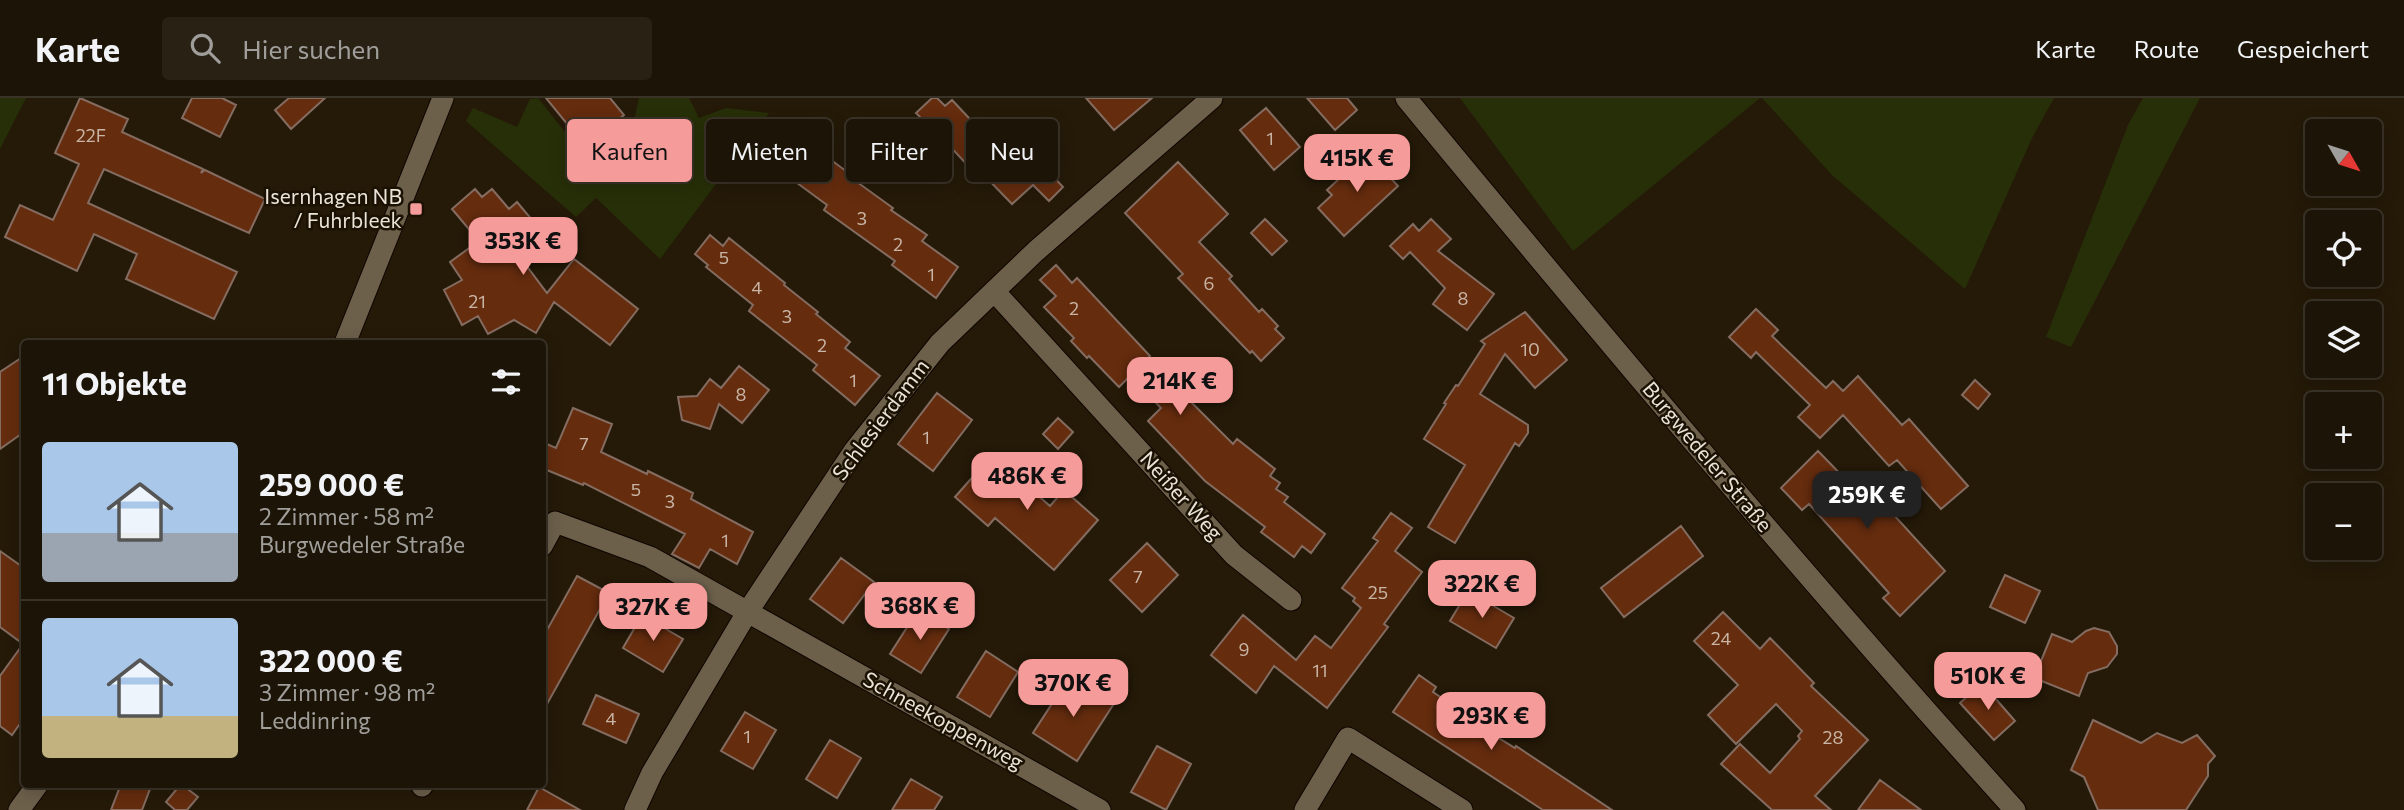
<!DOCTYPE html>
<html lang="de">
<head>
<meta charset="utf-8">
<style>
  :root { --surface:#1c1406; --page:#292114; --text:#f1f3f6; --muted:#a09e9b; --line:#3a3328; --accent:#f59b9a }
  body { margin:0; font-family:Commissioner,sans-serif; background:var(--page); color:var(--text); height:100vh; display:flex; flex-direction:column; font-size:26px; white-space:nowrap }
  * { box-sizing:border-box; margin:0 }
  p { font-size:23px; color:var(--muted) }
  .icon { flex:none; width:38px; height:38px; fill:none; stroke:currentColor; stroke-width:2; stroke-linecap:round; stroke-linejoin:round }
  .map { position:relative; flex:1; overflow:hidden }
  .panel { position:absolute; left:21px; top:242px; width:525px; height:448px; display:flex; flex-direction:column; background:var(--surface); border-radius:7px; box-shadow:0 4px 18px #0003,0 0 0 2px var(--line) }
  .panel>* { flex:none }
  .hud { position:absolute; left:567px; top:21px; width:665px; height:63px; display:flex; gap:14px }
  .needle { width:46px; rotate:129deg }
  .controls { position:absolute; left:2305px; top:21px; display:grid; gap:14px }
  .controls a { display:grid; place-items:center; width:77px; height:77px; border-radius:7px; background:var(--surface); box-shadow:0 4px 18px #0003,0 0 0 2px var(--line); font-size:35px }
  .price { position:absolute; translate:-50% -60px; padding:0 16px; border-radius:14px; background:var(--accent); color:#111; font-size:23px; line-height:46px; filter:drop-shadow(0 2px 4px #0008) }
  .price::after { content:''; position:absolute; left:50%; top:42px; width:21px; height:16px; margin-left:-10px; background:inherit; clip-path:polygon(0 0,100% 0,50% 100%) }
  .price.on { background:#222; color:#fff }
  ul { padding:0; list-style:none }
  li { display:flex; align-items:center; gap:21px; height:175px; padding:0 21px }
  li+li { border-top:2px solid var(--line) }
  li span { display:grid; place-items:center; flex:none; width:196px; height:140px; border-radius:7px; color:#555 }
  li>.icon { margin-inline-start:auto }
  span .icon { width:84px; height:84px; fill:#fffc; stroke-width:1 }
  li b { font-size:30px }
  h2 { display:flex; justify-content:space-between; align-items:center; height:84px; padding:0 21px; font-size:30px }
  .pill { padding:0 24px; border-radius:7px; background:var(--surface); box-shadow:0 4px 18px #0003,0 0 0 2px var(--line); font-size:24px; line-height:63px }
  .pill.on { background:var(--accent); color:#111 }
  header { display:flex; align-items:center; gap:42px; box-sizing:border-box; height:98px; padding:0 35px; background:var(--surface); border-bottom:2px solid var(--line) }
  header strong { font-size:33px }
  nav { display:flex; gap:38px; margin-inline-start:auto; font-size:24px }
  .search { width:490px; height:63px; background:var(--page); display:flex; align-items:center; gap:18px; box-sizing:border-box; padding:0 24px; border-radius:7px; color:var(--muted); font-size:26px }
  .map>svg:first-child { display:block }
  .green { fill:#272f08 }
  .building { fill:#652c0e; stroke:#846c61; stroke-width:2 }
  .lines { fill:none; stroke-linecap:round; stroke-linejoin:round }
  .minor-casing { stroke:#0e0500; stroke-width:23 }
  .secondary-casing { stroke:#0e0500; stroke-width:23 }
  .minor { stroke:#6c604b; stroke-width:21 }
  .secondary { stroke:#6c604b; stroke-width:21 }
  .poi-dot { fill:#f59b9a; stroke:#1b1102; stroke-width:2.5 }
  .labels { text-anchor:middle; stroke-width:5; stroke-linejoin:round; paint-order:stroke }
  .number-label { font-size:18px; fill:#c9b5a5 }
  .poi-label { font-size:21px; fill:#eae3d7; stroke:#1b1102; text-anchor:end }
  .street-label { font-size:21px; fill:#eae3d7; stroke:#1b1102 }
</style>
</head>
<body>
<header>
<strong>Karte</strong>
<div class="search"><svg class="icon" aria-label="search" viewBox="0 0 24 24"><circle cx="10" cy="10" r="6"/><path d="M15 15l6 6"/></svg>Hier suchen</div>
<nav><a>Karte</a><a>Route</a><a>Gespeichert</a></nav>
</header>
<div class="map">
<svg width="2404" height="712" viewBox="0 0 2404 712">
  <rect width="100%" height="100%" fill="#251a08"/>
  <path class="green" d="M0 0H26L0 51Z
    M538 0 584 58 635 18 639 0H689L699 20 726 10 769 15 660 161 596 100 576 119 466 23 473 10 517 29 530 1Z
    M1460 0H1760L1573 153Z
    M1762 0H2054L2032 40 1965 191 1832 77Z
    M2143 0H2200L2071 249 2046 239 2128 27Z"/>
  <path class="building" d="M80 0 128 21 122 34 203 71 201 75 205 72 265 101 249 135 104 71 88 105 237 174 214 221 126 181 137 156 94 136 77 173 5 139 20 107 53 122 79 66 55 55Z
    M192 0H222L236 7 220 39 182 20Z
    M289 0H325L291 31 275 12Z
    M546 0H610L624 17 585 48Z
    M932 0H937L945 8 952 2 983 35 986 33 995 42 999 39 1039 81 1048 73 1063 89 1049 103 1033 87 1012 106 981 74 979 76 973 70 971 71 947 45 943 48 938 42 933 46 920 32 927 26 916 15Z
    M1086 0H1152L1114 32Z
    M1307 0H1347L1357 12 1335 32Z
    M1266 10 1300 49 1274 72 1240 32Z
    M782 38 795 47 801 39 823 56 858 82 857 84 893 110 891 112 927 137 922 143 958 169 936 200 892 167 895 163 824 112 827 107 778 71 781 68 768 59Z
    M1367 55 1398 88 1344 138 1318 110 1332 97 1327 92Z
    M1178 64 1228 116 1199 144 1232 178 1229 181 1259 214 1262 211 1278 228 1275 231 1284 240 1261 263 1252 253 1250 255 1178 180 1183 176 1125 115Z
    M475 91 482 99 492 91 509 111 517 104 538 129 527 137 535 148 520 159 547 195 574 161 638 211 610 247 554 204 536 235 514 222 488 236 478 218 462 227 444 192 462 182 450 164 479 143 452 111Z
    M1265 121 1287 143 1272 157 1251 135Z
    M1431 121 1451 141 1438 153 1494 196 1467 232 1433 206 1445 190 1410 154 1403 161 1390 148 1413 126 1419 133Z
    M710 137 723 148 729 140 785 185 784 187 818 214 816 216 850 244 845 250 880 278 855 307 813 272 817 267 749 213 753 207 706 169 708 167 695 156Z
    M1056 167 1072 185 1077 180 1150 258 1145 263 1175 296 1179 292 1233 346 1237 341 1275 371 1270 378 1280 385 1276 391 1288 399 1284 404 1325 436 1311 455 1302 448 1294 459 1261 434 1265 429 1205 383 1148 323 1161 310 1130 278 1119 289 1089 258 1087 260 1071 243 1074 240 1044 209 1056 198 1040 182Z
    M1756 211 1778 232 1772 238 1826 290 1833 283 1843 293 1858 278 1902 327 1909 321 1968 388 1941 411 1897 362 1889 368 1843 317 1820 340 1798 319 1810 307 1756 254 1751 260 1729 239Z
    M1525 214 1567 262 1535 290 1505 256 1480 296 1528 327V335L1519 348 1515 345 1455 445 1428 429 1465 367 1424 341 1446 306 1444 305 1456 287 1458 288 1485 246 1481 243Z
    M24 258V334L0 351V274Z
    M739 268 769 292 742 325 719 306 710 331 682 322 678 299 697 298 710 281 721 290Z
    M1975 282 1990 296 1978 311 1962 297Z
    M937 295 972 322 933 373 898 346Z
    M573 310 612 326 601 354 647 376 648 373 693 395 691 401 753 434 737 466 710 451 699 470 672 456 685 436 584 385 583 387 542 370V344L556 350Z
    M1058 320 1073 334 1058 351 1043 336Z
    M1818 353 1853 389 1861 381 1945 473 1900 518 1883 500 1889 495 1809 406 1802 412 1781 390Z
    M992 357 1050 408 1064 392 1098 422 1054 472 995 420 988 428 955 399Z
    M1391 415 1412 430 1395 453 1422 474 1384 526 1388 529 1327 610 1274 568 1256 595 1211 557 1243 517 1296 562 1315 538 1331 550 1361 510 1353 503 1355 500 1342 490 1378 443 1373 440Z
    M1681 428 1703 458 1624 519 1601 490Z
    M1147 445 1178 477 1142 514 1110 482Z
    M0 453 24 470V620L12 637 0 628V578L23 546 0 529Z
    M841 460 874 484 843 525 810 501Z
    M2005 477 2040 493 2025 525 1990 509Z
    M577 478 609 495 542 615V541Z
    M1468 493 1514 520 1496 550 1450 523Z
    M918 512 949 531 921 575 890 556Z
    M1723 514 1760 551 1770 540 1814 585 1811 588 1868 642 1815 698 1831 712H1772L1721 666 1740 646 1770 675 1800 641 1798 638 1802 633 1776 606 1736 646 1708 617 1738 587 1694 543Z
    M642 517 683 541 663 574 623 550Z
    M2094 530 2109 534 2117 548V556L2107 569 2088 575 2079 598 2034 580 2052 536 2072 544 2086 533Z
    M986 553 1018 574 990 619 957 599Z
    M1419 577 1436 589 1433 594 1465 616 1463 618 1515 650 1516 648 1612 712H1543L1393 614Z
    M1070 578 1113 607 1077 663 1033 635Z
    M1982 585 2015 623 1994 642 1960 605Z
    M596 597 639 616 626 645 583 626Z
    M745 614 776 632 753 671 721 653Z
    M2093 622 2141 645 2157 635 2182 645 2197 637 2215 658 2208 666V678L2186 712H2098L2084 679 2071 672Z
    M830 642 861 660 837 700 806 681Z
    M1157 648 1191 666 1166 712 1131 694Z
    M911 681 942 699 934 712H892Z
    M1880 682 1921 712H1858Z
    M121 686H136L150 691 142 712H111Z
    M181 686 198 699 187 712H175L166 704Z
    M539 689 580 712H527Z"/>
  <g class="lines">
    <defs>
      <path id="minor" d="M994 193 1234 457 1291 502
        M542 448 555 424 650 459 1100 712
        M422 688 423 686
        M635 712 652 675 748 513 854 353 940 245 1036 153 1212 0
        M1305 712 1348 640 1462 712"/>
      <path id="secondary" d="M1406 0C1605 241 1806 480 2015 712
        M345 245 443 0
        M19 712 38 686"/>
    </defs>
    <use href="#minor" class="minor-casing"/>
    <use href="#secondary" class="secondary-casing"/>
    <use href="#minor" class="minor"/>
    <use href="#secondary" class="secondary"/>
  </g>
  <rect class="poi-dot" x="409" y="104" width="14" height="14" rx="3.5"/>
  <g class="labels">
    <g class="number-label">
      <text x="91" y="44">22F</text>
      <text x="1270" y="47">1</text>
      <text x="862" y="127">3</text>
      <text x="898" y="153">2</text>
      <text x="724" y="166">5</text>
      <text x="931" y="183">1</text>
      <text x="1209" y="192">6</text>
      <text x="757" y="196">4</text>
      <text x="1463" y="207">8</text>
      <text x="477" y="210">21</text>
      <text x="1074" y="217">2</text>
      <text x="787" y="225">3</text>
      <text x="822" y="254">2</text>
      <text x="1530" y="258">10</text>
      <text x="853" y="289">1</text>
      <text x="741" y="303">8</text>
      <text x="926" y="346">1</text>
      <text x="584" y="352">7</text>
      <text x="636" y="398">5</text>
      <text x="670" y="410">3</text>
      <text x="725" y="449">1</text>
      <text x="1138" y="485">7</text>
      <text x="1378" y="501">25</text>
      <text x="1721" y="547">24</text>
      <text x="1244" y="558">9</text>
      <text x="1320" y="579">11</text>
      <text x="611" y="627">4</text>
      <text x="747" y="645">1</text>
      <text x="1833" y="646">28</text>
    </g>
    <g class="poi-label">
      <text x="402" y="106">Isernhagen NB<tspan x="402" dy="24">/ Fuhrbleek</tspan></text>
    </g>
    <g class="street-label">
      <text transform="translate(881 322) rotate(-53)" y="7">Schlesierdamm</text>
      <text transform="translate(1707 359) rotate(50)" y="7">Burgwedeler Straße</text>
      <text transform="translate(1181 398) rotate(48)" y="7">Neißer Weg</text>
      <text transform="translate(943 623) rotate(29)" y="7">Schneekoppenweg</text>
    </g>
  </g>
</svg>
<div class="controls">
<a><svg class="needle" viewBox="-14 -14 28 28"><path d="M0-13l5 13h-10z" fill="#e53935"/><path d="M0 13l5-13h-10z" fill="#a09e9b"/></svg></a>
<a><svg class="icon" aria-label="locate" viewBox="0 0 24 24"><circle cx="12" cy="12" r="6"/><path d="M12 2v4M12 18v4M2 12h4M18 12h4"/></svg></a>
<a><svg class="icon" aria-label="layers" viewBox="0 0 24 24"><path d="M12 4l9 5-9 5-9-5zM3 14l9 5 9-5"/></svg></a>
<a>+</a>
<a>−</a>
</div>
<b class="price" style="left:1357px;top:96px">415K €</b>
<b class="price" style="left:523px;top:179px">353K €</b>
<b class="price" style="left:1180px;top:319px">214K €</b>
<b class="price" style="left:1027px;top:414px">486K €</b>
<b class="price on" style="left:1867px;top:433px">259K €</b>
<b class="price" style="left:1482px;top:522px">322K €</b>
<b class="price" style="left:920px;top:544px">368K €</b>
<b class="price" style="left:653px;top:545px">327K €</b>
<b class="price" style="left:1988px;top:614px">510K €</b>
<b class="price" style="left:1073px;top:621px">370K €</b>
<b class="price" style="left:1491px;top:654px">293K €</b>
<div class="hud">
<a class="pill on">Kaufen</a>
<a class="pill">Mieten</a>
<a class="pill">Filter</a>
<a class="pill">Neu</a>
</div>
<section class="panel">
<h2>11 Objekte<svg class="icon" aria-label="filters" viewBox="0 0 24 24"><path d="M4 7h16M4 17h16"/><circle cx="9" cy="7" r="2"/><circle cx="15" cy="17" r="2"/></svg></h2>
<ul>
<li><span style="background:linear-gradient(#a9c7e8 65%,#9aa5b1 0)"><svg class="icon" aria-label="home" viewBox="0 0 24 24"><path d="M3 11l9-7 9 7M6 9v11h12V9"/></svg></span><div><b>259 000 €</b><p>2 Zimmer · 58 m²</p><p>Burgwedeler Straße</p></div></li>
<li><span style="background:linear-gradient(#a9c7e8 70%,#c2b280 0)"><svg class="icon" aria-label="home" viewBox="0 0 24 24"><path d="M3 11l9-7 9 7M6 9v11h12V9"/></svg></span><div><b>322 000 €</b><p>3 Zimmer · 98 m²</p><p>Leddinring</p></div></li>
</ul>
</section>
</div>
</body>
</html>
